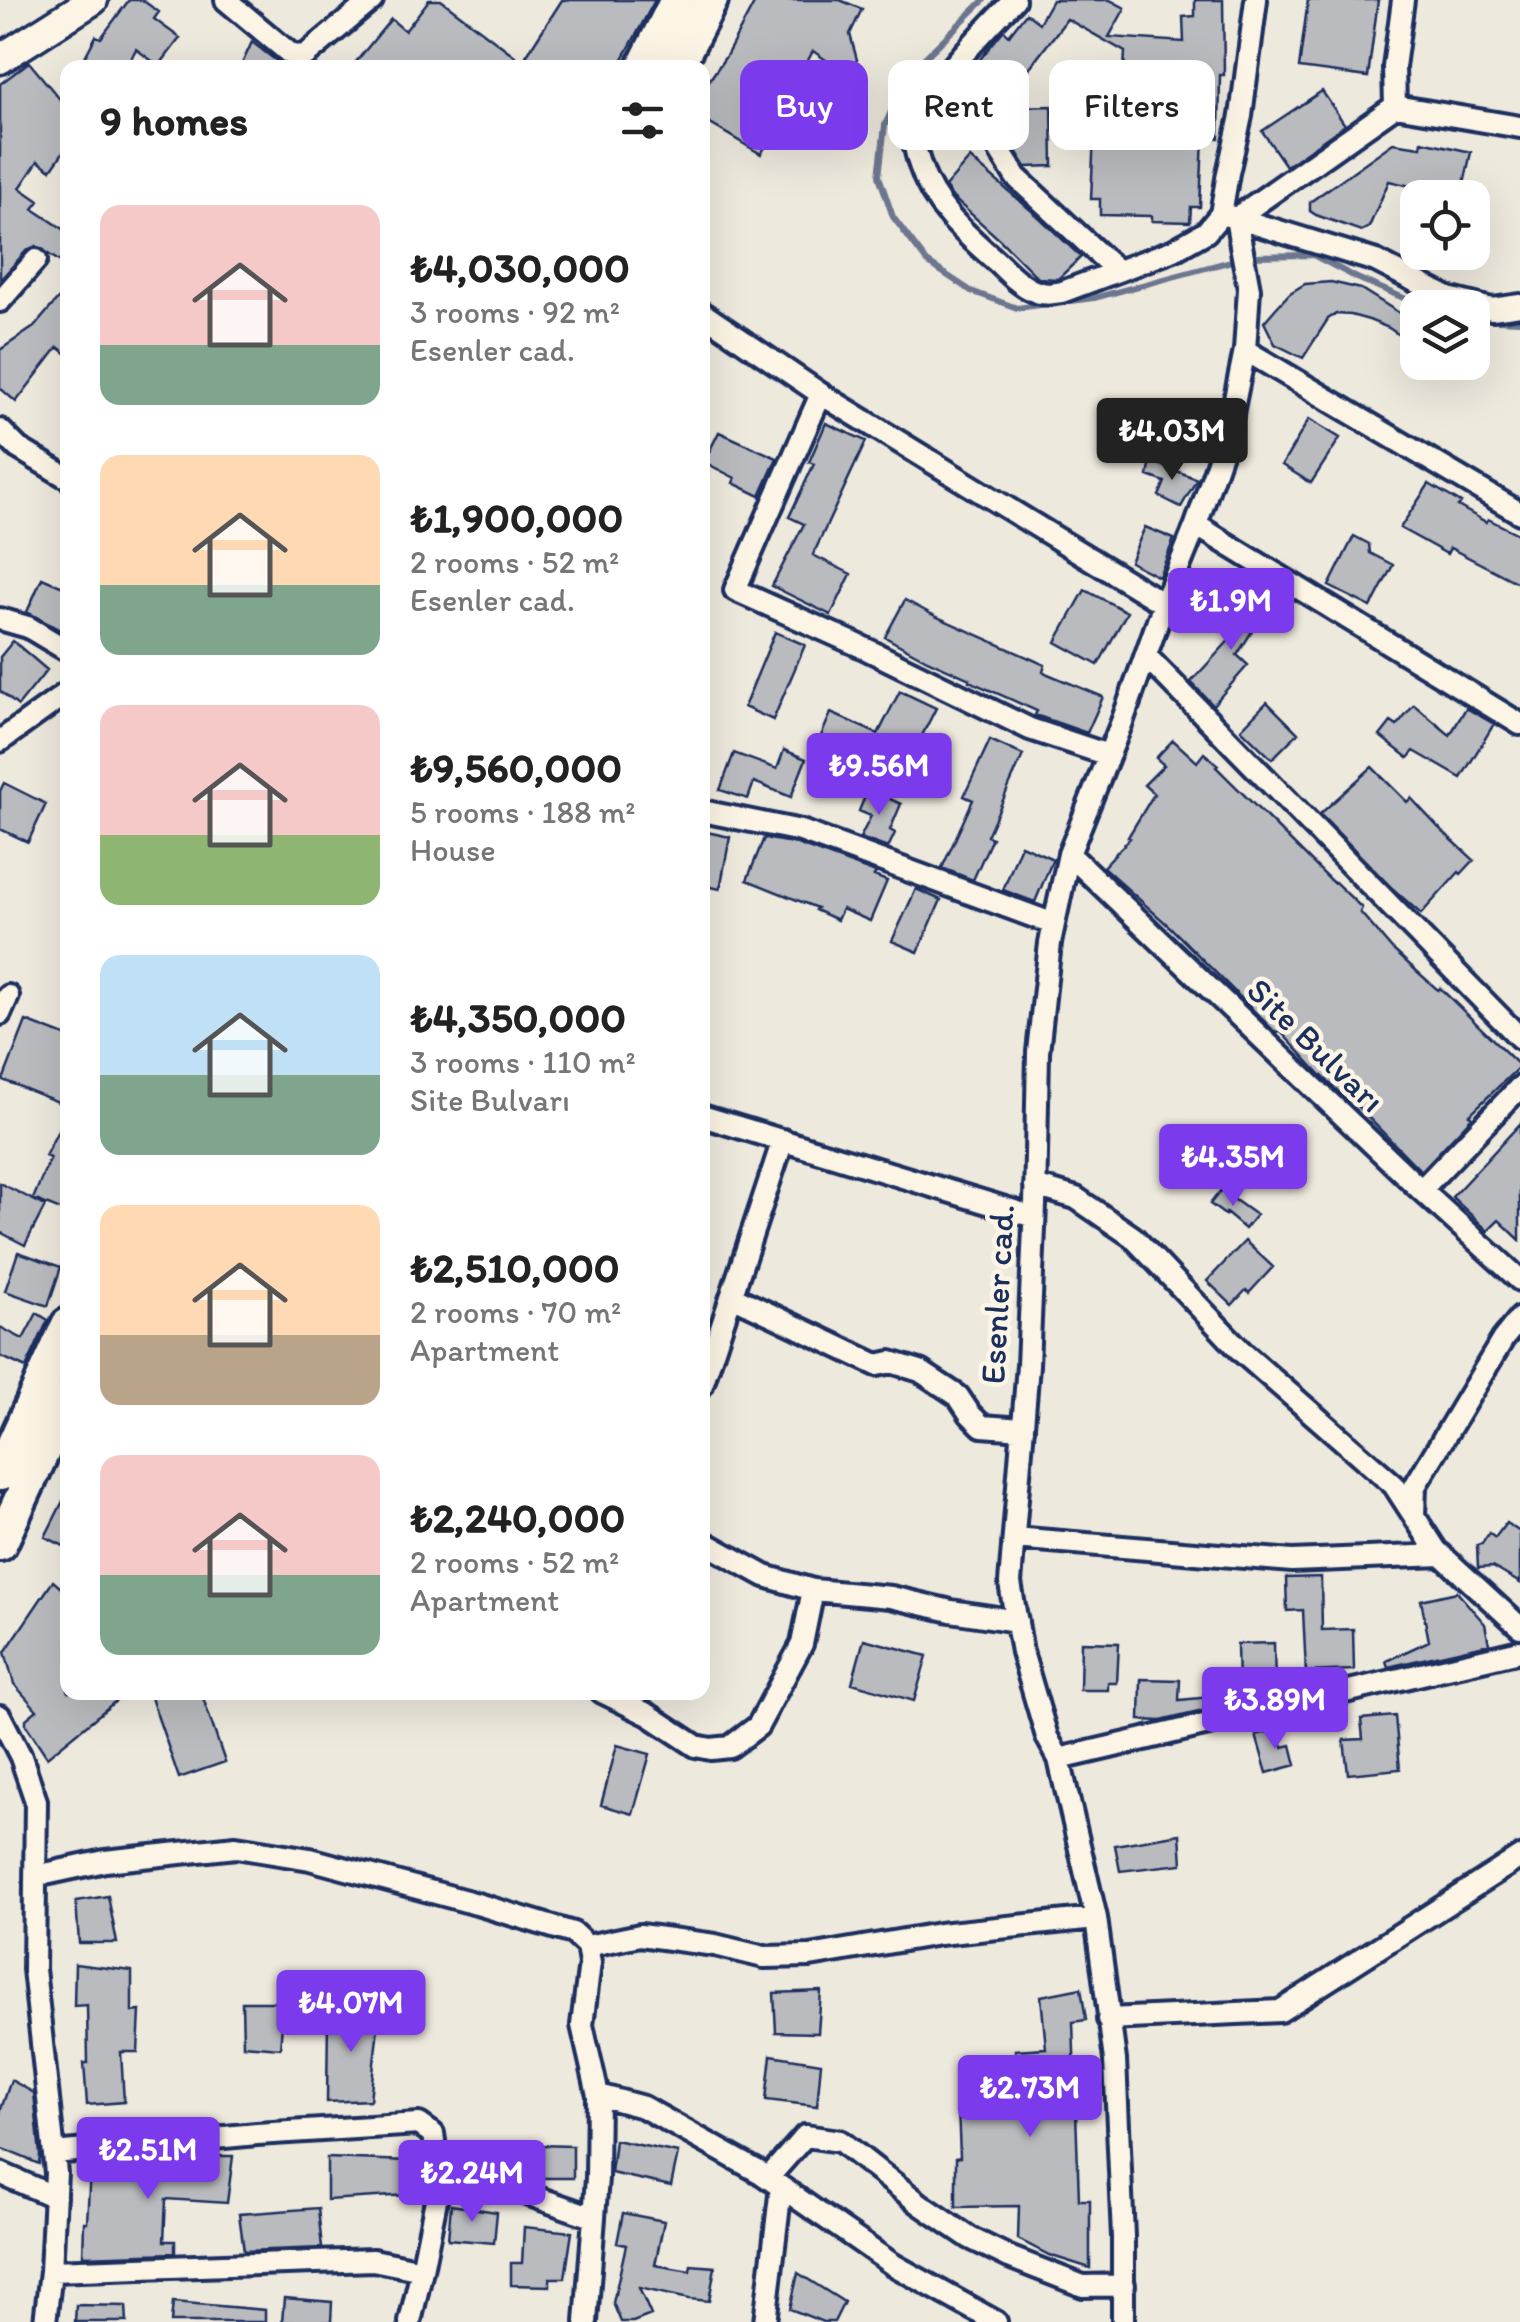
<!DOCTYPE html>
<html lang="en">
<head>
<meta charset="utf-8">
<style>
  :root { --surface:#fff; --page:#f2f2f2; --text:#222; --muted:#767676; --accent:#7c3aed }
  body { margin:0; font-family:Itim,sans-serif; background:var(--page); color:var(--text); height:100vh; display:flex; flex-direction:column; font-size:38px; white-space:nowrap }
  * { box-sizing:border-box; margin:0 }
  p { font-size:32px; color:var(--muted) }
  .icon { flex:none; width:55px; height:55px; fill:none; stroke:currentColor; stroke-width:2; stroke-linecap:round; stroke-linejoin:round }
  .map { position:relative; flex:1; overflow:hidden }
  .sheet { position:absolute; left:60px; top:60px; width:650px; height:1640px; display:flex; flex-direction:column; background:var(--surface); border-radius:20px; box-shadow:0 10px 40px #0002 }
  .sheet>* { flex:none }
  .top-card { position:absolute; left:740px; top:60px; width:630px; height:90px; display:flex; gap:20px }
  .buttons { position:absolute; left:1400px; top:180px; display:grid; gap:20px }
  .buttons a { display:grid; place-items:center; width:90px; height:90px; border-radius:20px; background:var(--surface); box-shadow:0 10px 40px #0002; font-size:50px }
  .price { position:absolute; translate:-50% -85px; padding:0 22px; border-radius:10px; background:var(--accent); color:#fff; font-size:32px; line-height:65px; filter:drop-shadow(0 2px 5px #0008) }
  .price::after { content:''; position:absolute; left:50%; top:60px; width:30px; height:22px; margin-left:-15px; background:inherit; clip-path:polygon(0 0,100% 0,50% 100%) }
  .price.current { background:#222; color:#fff }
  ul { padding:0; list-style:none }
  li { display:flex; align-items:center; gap:30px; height:250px; padding:0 40px }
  li span { display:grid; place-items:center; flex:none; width:280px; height:200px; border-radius:20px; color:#555 }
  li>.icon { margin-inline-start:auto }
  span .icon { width:120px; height:120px; fill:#fffc; stroke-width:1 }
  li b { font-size:42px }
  h2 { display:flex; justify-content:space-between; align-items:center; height:120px; padding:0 40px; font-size:42px }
  .tag { padding:0 35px; border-radius:20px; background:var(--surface); box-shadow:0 10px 40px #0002; font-size:35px; line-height:90px }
  .tag.current { background:var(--accent); color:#fff }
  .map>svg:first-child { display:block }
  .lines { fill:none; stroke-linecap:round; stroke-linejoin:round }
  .stream { stroke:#6c778f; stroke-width:6 }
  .building { fill:#babbbe; stroke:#1b2f5e; stroke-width:2.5 }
  .street-casing { stroke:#1b2f5e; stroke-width:28 }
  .secondary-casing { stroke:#1b2f5e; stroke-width:35 }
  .primary-casing { stroke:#1b2f5e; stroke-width:40 }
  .street { stroke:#fcf5e5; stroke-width:20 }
  .secondary { stroke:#fcf5e5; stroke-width:28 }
  .primary { stroke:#fcf5e5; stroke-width:32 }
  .labels { text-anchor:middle; stroke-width:9; stroke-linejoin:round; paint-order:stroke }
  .street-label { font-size:35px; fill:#1b2f5e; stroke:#fcf5e5 }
</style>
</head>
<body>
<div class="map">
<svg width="1520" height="2322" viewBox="0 0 1520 2322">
  <rect width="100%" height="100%" fill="#eee9dd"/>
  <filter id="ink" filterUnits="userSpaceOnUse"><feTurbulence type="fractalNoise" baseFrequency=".01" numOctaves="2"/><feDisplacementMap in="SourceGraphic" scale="20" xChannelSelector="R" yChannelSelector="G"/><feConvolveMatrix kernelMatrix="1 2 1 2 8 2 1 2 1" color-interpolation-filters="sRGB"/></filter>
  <g filter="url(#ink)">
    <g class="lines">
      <path class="stream" d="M984 0 908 74 885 125 879 176 893 217 927 262 971 291 1017 308 1094 298 1250 256 1313 255 1357 278 1427 308
        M1472 319 1520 321"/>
    </g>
    <path class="building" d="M129 0H142L159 12 154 19 180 38 159 66 136 49 126 68H79L96 36 101 38Z
      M429 0H441L515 56 506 68H351L391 19 405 31Z
      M562 0H655L618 68H543L526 56Z
      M756 0H840L862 9 850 34 857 60 845 73 813 51 790 94 795 97 761 154 702 119V91L726 56Z
      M1052 0H1110L1125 8 1109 37 1184 42 1183 17 1195 16V0H1223L1224 75H1220L1219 138H1203L1200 207H1191L1190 222 1152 221V216L1100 215V199H1091L1094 134 1084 133 1086 85 1123 86 1125 52 1067 19 989 121 978 128 977 138 966 154 930 128 969 73 998 37 1004 30 1009 35 1026 13 1039 23Z
      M1308 0H1378L1368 77 1299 68Z
      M252 42 279 63 277 68H240Z
      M29 62 68 109V145L51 170 38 161 20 188 39 201 33 209 68 232V267L36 246 26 251 0 280V84Z
      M1322 91 1345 125 1286 166 1262 131Z
      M1052 106 1053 166 1026 167 1013 146 1012 107Z
      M1422 141 1471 152 1461 198 1389 181 1369 227 1361 231 1316 215 1310 211V202L1393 143 1421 147Z
      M970 158 1040 218 1081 257 1058 279 1038 278 999 239 953 198 945 187Z
      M1331 282 1361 289 1417 324 1406 340 1389 328 1369 320 1351 315 1336 314 1328 319 1303 358 1275 344 1264 322 1276 308 1290 293 1305 284Z
      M58 299 68 306V355L58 347 16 402 0 388V350L34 327Z
      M1309 419 1340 438 1311 483 1282 465Z
      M826 423 866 441 813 555 851 574 831 615 772 586 804 524 789 517 814 464 809 462Z
      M719 432 777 458 760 496 733 483 735 478 704 462Z
      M1151 461 1197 479 1181 507 1159 496 1165 482 1148 476Z
      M1429 484 1461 503 1458 506 1486 522 1488 519 1520 535V584L1450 548 1447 554 1400 528Z
      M1145 527 1174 539 1159 577 1130 562Z
      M1354 536 1369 544 1370 553 1393 565 1371 607 1329 586Z
      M42 578 68 589V624L64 632 27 612Z
      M1085 590 1127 612 1098 665 1056 642Z
      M1254 592 1270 603 1237 655 1248 665 1213 705 1191 682 1234 635 1228 631Z
      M905 600 937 617 1045 665 1043 672 1103 697 1087 733 1035 715 1037 711 969 681 970 679 927 660 885 637Z
      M775 632 805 645 773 720 744 707Z
      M13 641 47 670 18 706 0 691V657Z
      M900 691 936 708 906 767 859 743 849 767 814 752 831 713 878 734Z
      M1267 702 1298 733 1272 759 1241 729Z
      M1414 705 1450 735 1466 708 1494 724 1461 778 1414 751 1408 758 1380 736 1391 722 1397 726Z
      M990 740 1023 755 987 836 992 838 973 880 942 868 973 800 964 796Z
      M1173 740 1197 762 1204 753 1218 765 1216 767 1333 883 1335 882 1362 908 1360 912 1392 949 1438 990 1440 988 1520 1066 1469 1115 1472 1117 1421 1171 1350 1099 1348 1101 1321 1075 1280 1031 1277 1034 1171 928 1103 867 1130 838 1128 837 1154 794 1144 785 1164 765 1156 758Z
      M784 750 806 759 791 797 754 782 748 799 720 790 734 753 777 769Z
      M1372 767 1407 802 1411 798 1438 827 1474 860 1461 874 1459 872 1421 914 1392 888 1320 814Z
      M4 783 46 804 28 842 0 829V791Z
      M868 789 901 804 890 830 895 833 888 848 860 838 871 816 859 811Z
      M702 831 730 837 720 889 702 885Z
      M764 838 797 844 876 873 874 876 887 881 870 921 842 909 837 920 815 910 817 908 747 880Z
      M1021 845 1053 859 1035 902 1003 890Z
      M916 889 941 900 918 952 892 941Z
      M26 1021 68 1037V1106L3 1080Z
      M68 1111V1213L33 1199 50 1158 45 1156Z
      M1520 1124V1240L1499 1220 1488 1231 1452 1197Z
      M0 1183 45 1206 25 1245 0 1232Z
      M1221 1190 1256 1215 1245 1229 1226 1213 1225 1215 1210 1204Z
      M1245 1241 1273 1267 1249 1293 1246 1290 1232 1305 1207 1281Z
      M18 1252 61 1267 48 1306 5 1291Z
      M37 1313 48 1320 26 1368 0 1356V1327L23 1339Z
      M68 1491V1548L45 1537Z
      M1506 1523 1520 1532V1583L1493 1567 1478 1568 1477 1545 1482 1544 1489 1533 1495 1538Z
      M1321 1577 1322 1630 1353 1629 1354 1670 1306 1672 1303 1610 1287 1611 1286 1578Z
      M53 1581 68 1594V1692H127L47 1757 26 1725V1719L37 1710 14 1684 5 1652Z
      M1457 1592 1485 1624 1489 1644 1388 1667 1386 1661 1429 1641 1421 1600Z
      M864 1639 927 1656 914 1701 852 1683Z
      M1081 1642 1119 1643 1117 1683H1108V1690H1080Z
      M1274 1643 1275 1687 1238 1688 1237 1644Z
      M1141 1679 1180 1680 1179 1700 1210 1697 1211 1709 1161 1721 1140 1720Z
      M149 1692H201L225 1762 179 1778Z
      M1395 1716 1400 1769 1348 1774 1344 1740 1363 1739 1361 1719Z
      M1278 1729 1283 1747 1291 1745 1296 1765 1267 1773 1256 1735Z
      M617 1745 650 1754 633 1814 601 1805Z
      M1180 1834 1182 1864 1120 1871 1115 1845Z
      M108 1896 117 1943H79L76 1901Z
      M75 1964 132 1971V2012L140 2011 138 2052H121L124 2102 87 2105 84 2063H88L87 2005 74 2006Z
      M1081 1988 1086 2020 1073 2022 1079 2200H1090V2268L1049 2255 1018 2239 1019 2206 956 2207V2158L960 2157 957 2082 1016 2077 1015 2050 1046 2048 1041 1996Z
      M821 1991 818 2033 776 2032 774 1993Z
      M242 2002H284L280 2048 243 2045Z
      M370 2007 379 2018 370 2100 327 2102 328 2014Z
      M771 2055 821 2063 817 2106 766 2100Z
      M11 2080 34 2093 40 2155 39 2164 0 2148V2112Z
      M615 2140 678 2153 671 2186 611 2173Z
      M536 2145 573 2146V2178H535Z
      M166 2156H233L227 2203 166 2199 164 2241H175V2253L83 2256 84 2222H87L90 2170 166 2166Z
      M327 2158 409 2161 408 2195 327 2200Z
      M451 2205 497 2212 494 2243 448 2239Z
      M318 2208 322 2248 244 2251 239 2214Z
      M623 2213 664 2221 655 2265 690 2271 691 2265 715 2267 709 2301 689 2299 639 2288 651 2315 633 2322H621L613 2303 626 2245 617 2243Z
      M524 2227 572 2232 565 2278H550V2286L511 2285V2263H522Z
      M798 2273 844 2302 834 2322H823L790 2309Z
      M284 2298 332 2302 331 2322H282Z
      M173 2302 265 2310V2322H171Z
      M76 2305 126 2306 127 2322H75Z"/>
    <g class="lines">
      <defs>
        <path id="street" d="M226 0 293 56 306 55 372 0
          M1014 0C984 32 927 87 916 127 912 139 916 153 920 165 933 206 964 233 996 261 1006 270 1018 284 1032 290 1042 295 1051 294 1062 292L1174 250 1206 232 1221 214
          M1395 106 1394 67 1403 0
          M1520 127 1395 106 1236 218 1376 261 1448 298 1492 309 1520 305
          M990 135 1016 177 1117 271
          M0 301 36 260
          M702 313 821 394 1164 604
          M1245 350 1520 513
          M821 394 735 590 860 646 1030 729 1108 755
          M0 430 18 448 68 478
          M1196 525 1520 724
          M0 619 28 627 68 651
          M1146 656 1520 1038
          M0 741 68 692
          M702 811 801 831 1054 924
          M1069 854 1421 1190 1520 1280
          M0 1014 8 996
          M702 1116 1034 1217
          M1035 1186 1076 1198 1133 1237 1243 1353 1394 1485 1436 1550 1520 1627
          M1421 1190 1520 1087
          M732 1296 877 1365 891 1362 920 1371 958 1396 970 1414 982 1426 1023 1429
          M702 1385 783 1140
          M1414 1516 1415 1486 1503 1339 1520 1318
          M1014 1538 1292 1561 1442 1555
          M702 1541 765 1576 813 1590 891 1597 951 1611 1017 1621
          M602 1692 649 1715 696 1746 711 1749 730 1747 758 1726 802 1644 813 1590
          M0 1716 21 1757 36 1801 34 1969 56 2173 51 2271 45 2322
          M1059 1759 1520 1651
          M36 1876 105 1861 236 1847 310 1859 477 1904 573 1933 587 1946 590 1963 582 2025 598 2095 597 2178 586 2322
          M587 1946 640 1935 715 1945 764 1957 810 1956 939 1934 1096 1918
          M1108 2019 1280 2011 1520 1857
          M598 2095 643 2107 761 2173 892 2264 996 2322
          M54 2153 257 2134 419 2124 433 2134 437 2163 593 2217
          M0 2173 55 2197
          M768 2178 805 2136 840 2141 920 2204 970 2238 1009 2257 1083 2286 1124 2285
          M422 2270 443 2165
          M51 2271 373 2260 422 2270 410 2322
          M765 2322 781 2187
          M1123 2322V2237L1115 2060 1096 1918 1059 1759 1047 1737 1022 1652 1010 1583 1028 1365 1035 1205 1038 1052 1050 943 1069 854 1122 722 1164 604 1196 525 1228 433 1245 350 1249 289 1236 218 1221 214 1228 173 1241 116 1256 0"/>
        <path id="secondary" d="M0 59 93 0"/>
        <path id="primary" d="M643 68 677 0
          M676 68 711 0
          M0 1474 68 1325
          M0 1544 68 1397"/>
      </defs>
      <use href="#street" class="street-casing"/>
      <use href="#secondary" class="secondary-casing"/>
      <use href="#primary" class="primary-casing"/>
      <use href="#street" class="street"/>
      <use href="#secondary" class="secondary"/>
      <use href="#primary" class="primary"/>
    </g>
  </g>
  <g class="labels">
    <g class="street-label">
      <text transform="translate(1316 1045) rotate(44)" y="12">Site Bulvarı</text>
      <text transform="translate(997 1294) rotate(-87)" y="12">Esenler cad.</text>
    </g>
  </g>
</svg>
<div class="buttons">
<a><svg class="icon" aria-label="locate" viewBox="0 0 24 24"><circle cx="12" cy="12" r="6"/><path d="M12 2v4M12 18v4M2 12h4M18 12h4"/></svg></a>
<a><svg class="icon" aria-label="layers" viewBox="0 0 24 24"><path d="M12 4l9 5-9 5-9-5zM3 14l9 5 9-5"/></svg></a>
</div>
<b class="price current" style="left:1172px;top:483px">₺4.03M</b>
<b class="price" style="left:1231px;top:653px">₺1.9M</b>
<b class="price" style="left:879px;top:818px">₺9.56M</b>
<b class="price" style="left:1233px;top:1209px">₺4.35M</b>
<b class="price" style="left:1275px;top:1752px">₺3.89M</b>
<b class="price" style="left:351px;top:2055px">₺4.07M</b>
<b class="price" style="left:1030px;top:2140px">₺2.73M</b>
<b class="price" style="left:148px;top:2202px">₺2.51M</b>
<b class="price" style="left:472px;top:2225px">₺2.24M</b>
<div class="top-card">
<a class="tag current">Buy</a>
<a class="tag">Rent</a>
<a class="tag">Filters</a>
</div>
<section class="sheet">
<h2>9 homes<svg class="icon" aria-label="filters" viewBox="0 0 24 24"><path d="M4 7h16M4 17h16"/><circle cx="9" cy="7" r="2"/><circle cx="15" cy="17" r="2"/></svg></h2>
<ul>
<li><span style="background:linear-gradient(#f6c9c9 70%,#7fa58c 0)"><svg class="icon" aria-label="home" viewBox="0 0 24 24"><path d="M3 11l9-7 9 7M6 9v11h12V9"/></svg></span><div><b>₺4,030,000</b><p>3 rooms · 92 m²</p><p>Esenler cad.</p></div></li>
<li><span style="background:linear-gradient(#ffd9b3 65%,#7fa58c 0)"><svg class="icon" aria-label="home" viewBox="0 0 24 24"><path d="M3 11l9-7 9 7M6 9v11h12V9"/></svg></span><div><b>₺1,900,000</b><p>2 rooms · 52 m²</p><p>Esenler cad.</p></div></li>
<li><span style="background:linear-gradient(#f6c9c9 65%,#8fb573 0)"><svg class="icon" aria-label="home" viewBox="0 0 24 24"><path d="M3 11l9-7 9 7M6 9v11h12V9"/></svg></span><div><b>₺9,560,000</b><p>5 rooms · 188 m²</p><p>House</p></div></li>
<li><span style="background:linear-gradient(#bfe0f5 60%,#7fa58c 0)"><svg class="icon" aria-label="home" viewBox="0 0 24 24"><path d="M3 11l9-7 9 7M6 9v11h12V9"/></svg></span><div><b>₺4,350,000</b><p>3 rooms · 110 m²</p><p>Site Bulvarı</p></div></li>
<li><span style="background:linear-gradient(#ffd9b3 65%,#b9a48a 0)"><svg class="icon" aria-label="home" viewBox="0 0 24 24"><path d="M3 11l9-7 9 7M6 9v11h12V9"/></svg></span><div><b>₺2,510,000</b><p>2 rooms · 70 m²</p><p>Apartment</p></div></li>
<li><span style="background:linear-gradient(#f6c9c9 60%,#7fa58c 0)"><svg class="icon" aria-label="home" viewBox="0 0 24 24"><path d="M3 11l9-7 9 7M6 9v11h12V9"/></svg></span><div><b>₺2,240,000</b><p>2 rooms · 52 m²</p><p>Apartment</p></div></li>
</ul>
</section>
</div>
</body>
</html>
